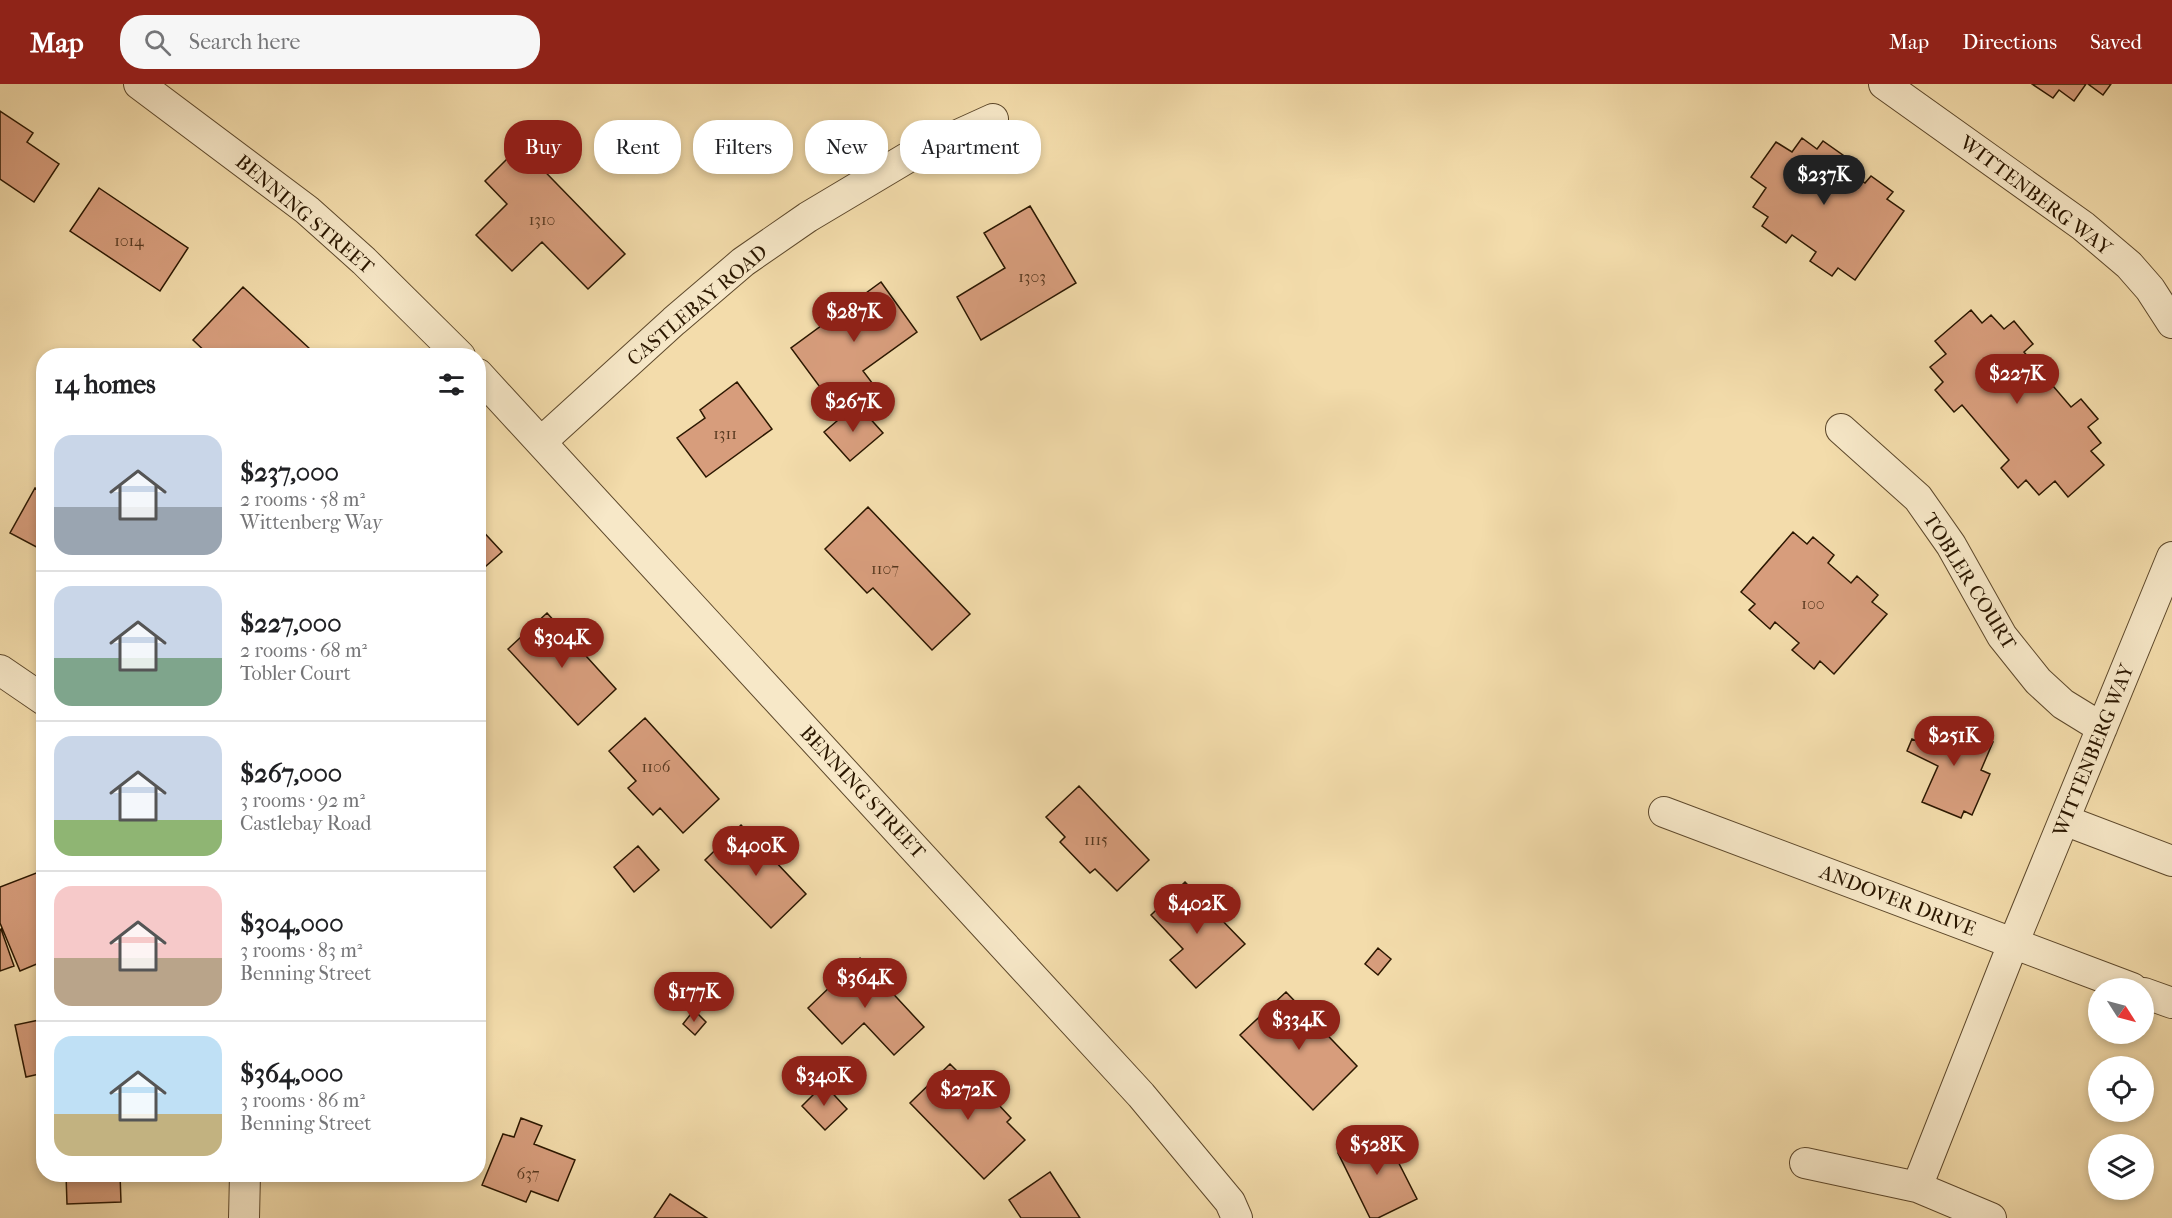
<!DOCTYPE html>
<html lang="en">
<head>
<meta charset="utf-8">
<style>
  :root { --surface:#fff; --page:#f6f6f6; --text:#202124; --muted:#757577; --line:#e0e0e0; --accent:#8f2418 }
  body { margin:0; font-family:"IM FELL French Canon",serif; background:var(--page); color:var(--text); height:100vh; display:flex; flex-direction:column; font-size:22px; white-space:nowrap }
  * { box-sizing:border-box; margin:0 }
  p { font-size:20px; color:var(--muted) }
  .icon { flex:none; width:33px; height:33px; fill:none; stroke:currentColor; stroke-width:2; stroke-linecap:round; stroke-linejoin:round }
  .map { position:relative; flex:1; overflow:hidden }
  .drawer { position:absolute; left:36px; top:264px; width:450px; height:834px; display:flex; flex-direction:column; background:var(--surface); border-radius:24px; box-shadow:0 3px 9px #0003 }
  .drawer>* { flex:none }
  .guide { position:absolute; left:504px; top:36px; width:570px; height:54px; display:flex; gap:12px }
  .needle { width:39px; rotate:126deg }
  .tools { position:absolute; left:2088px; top:894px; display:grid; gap:12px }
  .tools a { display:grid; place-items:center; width:66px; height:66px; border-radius:50%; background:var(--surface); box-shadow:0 3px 9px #0003; font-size:30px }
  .price { position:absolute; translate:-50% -51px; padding:0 14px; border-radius:21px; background:var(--accent); color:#fff; font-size:20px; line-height:39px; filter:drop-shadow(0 2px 3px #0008) }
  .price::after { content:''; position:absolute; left:50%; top:36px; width:18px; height:14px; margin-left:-9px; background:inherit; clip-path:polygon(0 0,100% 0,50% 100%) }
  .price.on { background:#222; color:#fff }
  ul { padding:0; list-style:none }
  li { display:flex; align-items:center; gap:18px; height:150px; padding:0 18px }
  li+li { border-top:2px solid var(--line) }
  li span { display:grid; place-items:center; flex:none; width:168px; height:120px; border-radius:18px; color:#555 }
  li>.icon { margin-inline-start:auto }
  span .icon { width:72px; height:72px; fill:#fffc; stroke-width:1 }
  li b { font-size:26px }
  h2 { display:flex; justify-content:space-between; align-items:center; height:72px; padding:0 18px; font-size:26px }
  .tag { padding:0 21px; border-radius:24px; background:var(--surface); box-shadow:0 3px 9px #0003; font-size:21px; line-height:54px }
  .tag.on { background:var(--accent); color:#fff }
  header { display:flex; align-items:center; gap:36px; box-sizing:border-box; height:84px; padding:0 30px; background:var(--accent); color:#fff }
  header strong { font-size:28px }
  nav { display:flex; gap:33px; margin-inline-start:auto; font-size:21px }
  .search { width:420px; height:54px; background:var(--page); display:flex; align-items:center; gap:15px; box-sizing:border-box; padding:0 21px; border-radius:24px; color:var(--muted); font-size:22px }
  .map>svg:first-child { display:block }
  .building { fill:#d79d7c; stroke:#2b1700; stroke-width:1.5 }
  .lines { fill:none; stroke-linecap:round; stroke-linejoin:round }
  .minor-casing { stroke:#5d482b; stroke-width:32 }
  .minor { stroke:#f7e8c8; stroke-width:30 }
  .labels { text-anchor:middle; stroke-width:6; stroke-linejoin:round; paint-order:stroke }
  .number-label { font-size:16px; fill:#56381f }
  .street-label { font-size:20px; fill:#2b1700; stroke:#f7e8c8 }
</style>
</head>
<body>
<header>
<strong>Map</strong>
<div class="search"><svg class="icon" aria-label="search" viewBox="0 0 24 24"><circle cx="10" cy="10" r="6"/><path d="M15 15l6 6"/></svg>Search here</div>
<nav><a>Map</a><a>Directions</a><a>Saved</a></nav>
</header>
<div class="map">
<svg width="2172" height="1134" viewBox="0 0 2172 1134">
  <rect width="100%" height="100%" fill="#f3dcab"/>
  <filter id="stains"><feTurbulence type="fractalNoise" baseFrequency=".00333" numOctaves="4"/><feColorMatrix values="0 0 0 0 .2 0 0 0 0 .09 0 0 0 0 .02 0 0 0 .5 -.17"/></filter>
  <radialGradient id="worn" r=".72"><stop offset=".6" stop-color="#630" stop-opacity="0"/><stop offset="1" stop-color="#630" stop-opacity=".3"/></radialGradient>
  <path class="building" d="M2032 0H2086L2074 17 2059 6 2053 14Z
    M2088 0H2111L2103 11Z
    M0 27 33 49 27 58 59 80 34 118 0 95Z
    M1802 54 1817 65 1823 57 1847 74 1841 82 1865 99 1871 92 1893 108 1887 115 1904 127 1855 196 1838 184 1832 192 1810 177 1816 168 1792 151 1786 159 1762 142 1768 133 1753 123 1766 104 1751 93 1776 58 1792 68Z
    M520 62 625 170 588 205 542 158 512 187 476 151 507 120 485 97Z
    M99 104 188 164 160 207 70 147Z
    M1030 122 1076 199 981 256 957 213 1005 184 984 149Z
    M881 198 917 248 863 287 876 304 857 319 844 302 828 314 791 264Z
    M243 203 310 265 304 272H259L253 266 247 272H210L193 256Z
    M1971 226 1982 239 1991 231 2004 245 2014 237 2033 260 2024 268 2071 323 2081 315 2098 335 2088 343 2101 359 2091 367 2104 381 2068 413 2055 397 2039 411 2026 396 2018 404 2001 384 2009 376 1962 321 1954 328 1935 306 1943 298 1930 283 1946 270 1935 257Z
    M737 298 772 345 706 393 677 354 705 334 700 326Z
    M857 320 883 349 850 377 824 348Z
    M35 404 44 409V467L10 449Z
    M868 423 970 530 932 566 873 504 867 509 825 465Z
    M478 442 502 468 478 489Z
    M1793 448 1807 460 1813 453 1834 471 1828 479 1851 499 1857 492 1878 511 1872 518 1887 530 1834 590 1820 577 1814 585 1792 566 1799 559 1775 538 1770 545 1749 526 1755 520 1741 508Z
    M547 529 616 605 578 641 508 565Z
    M645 634 719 715 683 749 660 724 653 731 628 704 636 697 609 667Z
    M1935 634 1993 658 1981 686 1990 690 1972 731 1964 727 1961 734 1922 718 1938 682 1907 667 1912 655 1924 660Z
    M1079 702 1149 776 1117 807 1095 785 1090 789 1060 758 1065 753 1046 733Z
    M741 741 806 810 771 844 705 776Z
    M638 762 659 786 634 808 614 783Z
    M44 786V877L20 887 0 839V803Z
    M1185 798 1245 860 1196 904 1170 876 1183 865 1151 831Z
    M1 845 14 882 0 887V846Z
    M1378 864 1391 875 1378 891 1365 880Z
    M860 874 924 943 894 971 864 939 842 960 808 924Z
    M1286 908 1357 982 1313 1026 1240 951Z
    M694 926 706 938 695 951 683 940Z
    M44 935V989L26 993 15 941Z
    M950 980 977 1007 981 1002 1011 1034 1007 1038 1025 1056 984 1095 910 1019Z
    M824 1000 847 1025 825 1046 802 1022Z
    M521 1034 542 1042 534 1060 575 1076 558 1117 531 1107 526 1118 482 1101 503 1050 514 1053Z
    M1382 1046 1417 1115 1378 1134H1370L1338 1069Z
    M1050 1088 1080 1134H1021L1009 1116Z
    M66 1090H120L121 1118 67 1120Z
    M670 1110 707 1134H654Z"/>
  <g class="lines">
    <defs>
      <path id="minor" d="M139 0 307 126 364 177 460 272
        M1884 0 2083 142 2129 181 2150 205 2172 239
        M478 290 1141 1011 1230 1118 1237 1134
        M1841 345 1918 414 1951 461 2002 552 2038 597 2063 620 2102 644
        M541 358 674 237 743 178 808 133 907 74 993 35
        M0 586 44 616
        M1664 728 2132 904
        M2064 736 2172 777
        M2144 909 2172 919
        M1805 1079 1917 1103
        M244 1134 245 1090
        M1991 1134 1917 1103 2013 860 2172 473"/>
    </defs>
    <use href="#minor" class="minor-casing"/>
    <use href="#minor" class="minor"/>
  </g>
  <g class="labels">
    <g class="number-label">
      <text x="542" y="141">1310</text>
      <text x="129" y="162">1014</text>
      <text x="1032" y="198">1303</text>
      <text x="725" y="355">1311</text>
      <text x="885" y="490">1107</text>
      <text x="1813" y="525">100</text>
      <text x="656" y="688">1106</text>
      <text x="1096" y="761">1115</text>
      <text x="528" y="1095">637</text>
    </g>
    <g class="street-label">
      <text transform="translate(2036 111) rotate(37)" y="7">WITTENBERG WAY</text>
      <text transform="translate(305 130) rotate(40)" y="7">BENNING STREET</text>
      <text transform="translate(697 221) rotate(-40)" y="7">CASTLEBAY ROAD</text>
      <text transform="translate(1970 497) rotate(58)" y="7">TOBLER COURT</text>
      <text transform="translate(2093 666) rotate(-68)" y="7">WITTENBERG WAY</text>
      <text transform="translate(863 708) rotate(47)" y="7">BENNING STREET</text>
      <text transform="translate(1898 816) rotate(21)" y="7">ANDOVER DRIVE</text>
    </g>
  </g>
  <rect width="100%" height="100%" filter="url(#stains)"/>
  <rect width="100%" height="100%" fill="url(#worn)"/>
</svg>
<div class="tools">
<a><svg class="needle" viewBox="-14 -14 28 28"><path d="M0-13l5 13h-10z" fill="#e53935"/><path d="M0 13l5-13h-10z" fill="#757577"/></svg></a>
<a><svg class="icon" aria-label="locate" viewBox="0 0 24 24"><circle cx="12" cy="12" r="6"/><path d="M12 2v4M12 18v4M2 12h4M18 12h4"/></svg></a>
<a><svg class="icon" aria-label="layers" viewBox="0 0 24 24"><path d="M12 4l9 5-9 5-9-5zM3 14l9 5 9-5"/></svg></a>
</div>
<b class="price on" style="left:1824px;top:122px">$237K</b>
<b class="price" style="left:854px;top:259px">$287K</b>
<b class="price" style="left:2017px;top:321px">$227K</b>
<b class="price" style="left:853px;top:349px">$267K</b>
<b class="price" style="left:562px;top:585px">$304K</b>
<b class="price" style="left:1954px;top:683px">$251K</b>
<b class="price" style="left:756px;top:793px">$400K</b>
<b class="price" style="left:1197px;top:851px">$402K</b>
<b class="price" style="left:865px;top:925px">$364K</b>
<b class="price" style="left:694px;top:939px">$177K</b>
<b class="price" style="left:1299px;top:967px">$334K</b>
<b class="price" style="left:824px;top:1023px">$340K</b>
<b class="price" style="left:968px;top:1037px">$272K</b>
<b class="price" style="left:1377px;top:1092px">$528K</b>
<div class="guide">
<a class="tag on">Buy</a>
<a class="tag">Rent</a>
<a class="tag">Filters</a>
<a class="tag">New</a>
<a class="tag">Apartment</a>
</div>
<section class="drawer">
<h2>14 homes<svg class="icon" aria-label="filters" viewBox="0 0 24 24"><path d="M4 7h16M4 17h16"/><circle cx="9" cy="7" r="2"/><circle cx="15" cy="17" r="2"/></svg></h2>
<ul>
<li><span style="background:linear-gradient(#c9d6e8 60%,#9aa5b1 0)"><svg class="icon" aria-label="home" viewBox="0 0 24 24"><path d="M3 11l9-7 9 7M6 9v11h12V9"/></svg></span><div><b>$237,000</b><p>2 rooms · 58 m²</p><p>Wittenberg Way</p></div></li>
<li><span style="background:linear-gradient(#c9d6e8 60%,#7fa58c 0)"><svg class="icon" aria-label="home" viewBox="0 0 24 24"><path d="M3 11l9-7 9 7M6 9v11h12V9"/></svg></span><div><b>$227,000</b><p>2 rooms · 68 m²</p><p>Tobler Court</p></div></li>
<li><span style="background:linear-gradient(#c9d6e8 70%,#8fb573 0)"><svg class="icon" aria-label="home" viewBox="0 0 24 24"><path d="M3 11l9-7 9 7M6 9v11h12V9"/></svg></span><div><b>$267,000</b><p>3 rooms · 92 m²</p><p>Castlebay Road</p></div></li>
<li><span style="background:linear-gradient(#f6c9c9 60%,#b9a48a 0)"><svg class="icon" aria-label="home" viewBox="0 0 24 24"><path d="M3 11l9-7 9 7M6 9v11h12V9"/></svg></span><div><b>$304,000</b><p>3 rooms · 83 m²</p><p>Benning Street</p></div></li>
<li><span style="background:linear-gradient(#bfe0f5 65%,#c2b280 0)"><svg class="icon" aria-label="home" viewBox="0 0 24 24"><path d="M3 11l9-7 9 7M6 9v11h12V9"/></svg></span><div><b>$364,000</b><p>3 rooms · 86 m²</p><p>Benning Street</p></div></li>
</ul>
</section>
</div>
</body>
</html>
